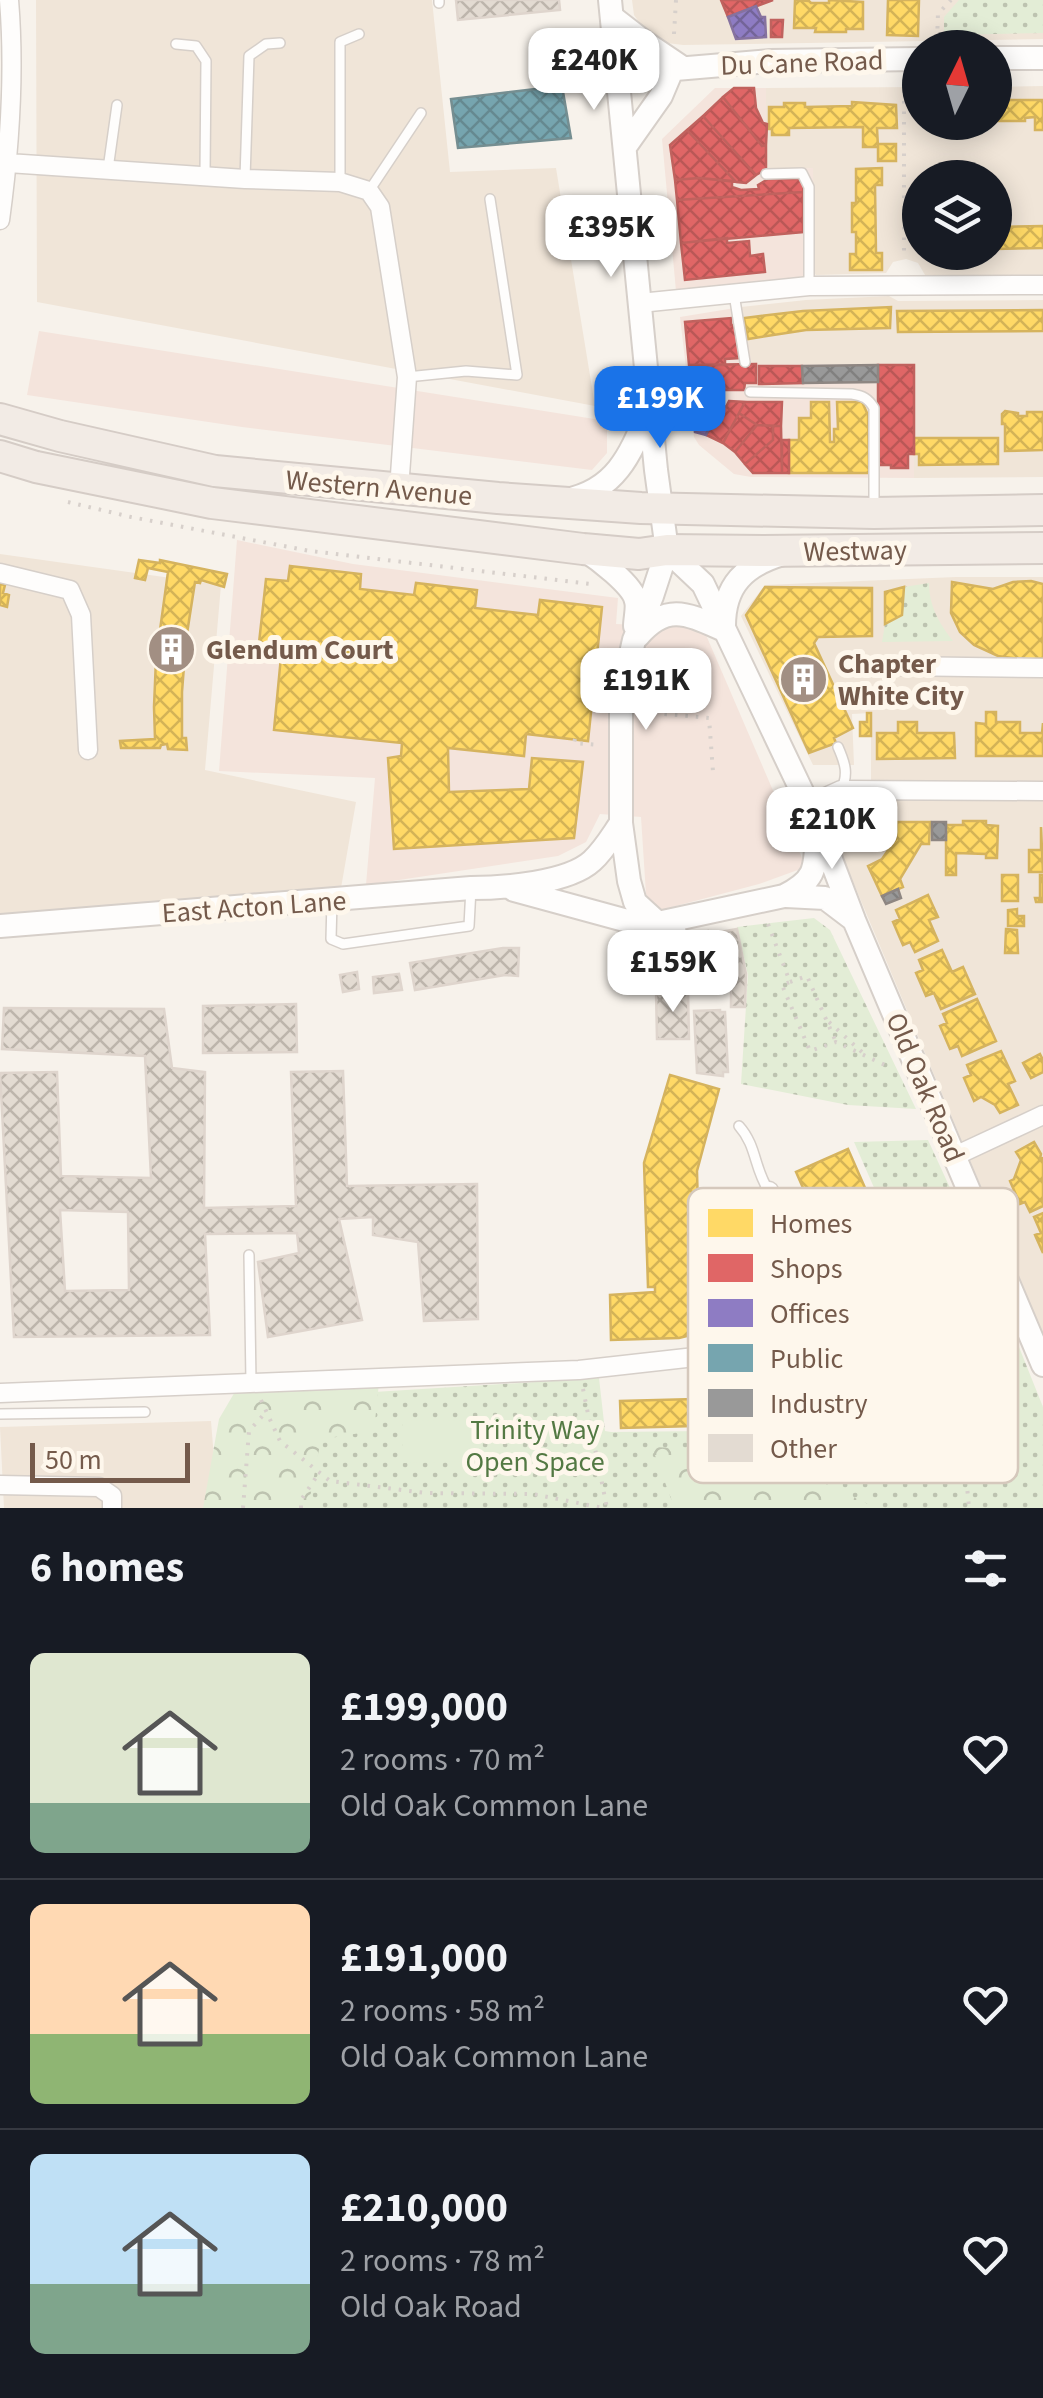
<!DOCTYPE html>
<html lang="en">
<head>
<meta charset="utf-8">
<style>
  :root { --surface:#171b24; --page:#242831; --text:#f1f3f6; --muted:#9ea1a6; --line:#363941; --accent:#1a73e8 }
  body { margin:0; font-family:"Source Sans 3",sans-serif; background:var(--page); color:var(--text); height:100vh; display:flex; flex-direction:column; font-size:38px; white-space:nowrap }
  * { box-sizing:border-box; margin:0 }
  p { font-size:32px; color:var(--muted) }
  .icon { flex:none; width:55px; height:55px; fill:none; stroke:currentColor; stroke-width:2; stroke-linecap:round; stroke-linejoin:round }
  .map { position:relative; height:1508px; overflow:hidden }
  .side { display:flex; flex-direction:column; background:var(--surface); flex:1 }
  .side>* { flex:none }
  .needle { width:65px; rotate:5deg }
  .controls { position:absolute; left:902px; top:30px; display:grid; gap:20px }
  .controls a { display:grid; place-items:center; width:110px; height:110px; border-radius:50%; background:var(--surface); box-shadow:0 5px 25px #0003; font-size:50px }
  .scale { position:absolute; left:30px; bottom:25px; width:160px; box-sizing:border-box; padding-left:10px; border:5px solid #745a4b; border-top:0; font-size:28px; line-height:35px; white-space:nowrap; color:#745a4b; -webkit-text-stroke:8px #fef7ec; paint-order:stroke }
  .price { position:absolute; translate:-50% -85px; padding:0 22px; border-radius:20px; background:#fff; color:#222; font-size:32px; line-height:65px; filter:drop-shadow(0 2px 5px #0008) }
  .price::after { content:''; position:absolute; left:50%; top:60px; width:30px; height:22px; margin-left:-15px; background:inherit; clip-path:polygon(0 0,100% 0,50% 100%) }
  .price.selected { background:var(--accent); color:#fff }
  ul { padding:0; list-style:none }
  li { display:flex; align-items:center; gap:30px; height:250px; padding:0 30px }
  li+li { border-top:2px solid var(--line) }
  li span { display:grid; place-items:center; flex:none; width:280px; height:200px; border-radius:15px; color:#555 }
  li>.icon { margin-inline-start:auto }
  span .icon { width:120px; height:120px; fill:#fffc; stroke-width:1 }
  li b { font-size:42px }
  h2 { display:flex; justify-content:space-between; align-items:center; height:120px; padding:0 30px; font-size:42px }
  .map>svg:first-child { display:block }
  .residential { fill:#f0e5d8; fill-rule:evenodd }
  .commercial { fill:#f4e4dc }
  .grass { fill:url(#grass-dots) }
  .forest { fill:url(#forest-crowns) }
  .pitch { fill:#e3edd6 }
  .homes { fill:url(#homes-cross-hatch); stroke:#d5b35e; stroke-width:2.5 }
  .shops { fill:url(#shops-cross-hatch); stroke:#c0625e; stroke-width:2.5 }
  .offices { fill:url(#offices-cross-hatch); stroke:#86729f; stroke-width:2.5 }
  .public { fill:url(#public-cross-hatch); stroke:#758e91; stroke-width:2.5 }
  .industry { fill:url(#industry-cross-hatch); stroke:#8e8682; stroke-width:2.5 }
  .building { fill:url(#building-cross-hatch); stroke:#dfd5cd; stroke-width:2.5; fill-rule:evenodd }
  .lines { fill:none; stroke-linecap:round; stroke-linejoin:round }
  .service-casing { stroke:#d6cfc9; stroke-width:12 }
  .minor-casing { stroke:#d6cfc9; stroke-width:21 }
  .tertiary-casing { stroke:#d6cfc9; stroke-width:26 }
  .trunk-casing { stroke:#d5ccc6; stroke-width:34 }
  .path { stroke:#d7d0cb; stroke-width:4; stroke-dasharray:2.5 8; stroke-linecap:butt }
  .service { stroke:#fefdfc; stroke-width:9 }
  .minor { stroke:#fefdfc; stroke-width:18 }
  .tertiary { stroke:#fefdfc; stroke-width:22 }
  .trunk { stroke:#f2ebe5; stroke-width:30 }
  .labels { text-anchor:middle; stroke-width:10; stroke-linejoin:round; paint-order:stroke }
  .street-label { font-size:28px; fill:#745a4b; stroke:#fef7ec }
  .poi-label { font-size:28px; font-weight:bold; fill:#745a4b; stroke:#fef7ec; text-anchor:start }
  .park-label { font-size:28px; fill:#537943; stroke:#fef7ec }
  .key { fill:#fef7ec; stroke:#d5c8bc; stroke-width:2.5 }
  .key-label { font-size:28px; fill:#745a4b }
</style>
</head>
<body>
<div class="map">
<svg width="1043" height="1508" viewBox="0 0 1043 1508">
  <defs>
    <pattern id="grass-dots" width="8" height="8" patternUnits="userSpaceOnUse" patternTransform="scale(2.5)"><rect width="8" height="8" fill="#e3edd6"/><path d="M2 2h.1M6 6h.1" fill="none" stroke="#bdc3b0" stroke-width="1.8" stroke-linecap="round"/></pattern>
    <pattern id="forest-crowns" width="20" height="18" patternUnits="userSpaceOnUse" patternTransform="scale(2.5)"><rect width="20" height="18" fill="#e3edd6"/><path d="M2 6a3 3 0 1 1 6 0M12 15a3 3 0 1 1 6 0" fill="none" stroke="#bdc3b0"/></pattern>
    <pattern id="homes-cross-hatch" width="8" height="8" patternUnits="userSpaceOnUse" patternTransform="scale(2.5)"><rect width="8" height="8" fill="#ffd966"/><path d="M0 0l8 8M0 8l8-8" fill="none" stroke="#d3b356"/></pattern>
    <pattern id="shops-cross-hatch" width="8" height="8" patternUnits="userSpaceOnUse" patternTransform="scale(2.5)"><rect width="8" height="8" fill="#e06666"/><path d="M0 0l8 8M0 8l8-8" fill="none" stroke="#ba5756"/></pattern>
    <pattern id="offices-cross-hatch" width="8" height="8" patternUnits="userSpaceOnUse" patternTransform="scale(2.5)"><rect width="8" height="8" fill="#8e7cc3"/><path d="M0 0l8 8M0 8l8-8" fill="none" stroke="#736498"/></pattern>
    <pattern id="public-cross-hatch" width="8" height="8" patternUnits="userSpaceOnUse" patternTransform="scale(2.5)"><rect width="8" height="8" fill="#76a5af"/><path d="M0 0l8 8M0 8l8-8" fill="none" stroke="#658990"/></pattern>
    <pattern id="industry-cross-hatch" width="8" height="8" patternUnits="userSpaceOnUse" patternTransform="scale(2.5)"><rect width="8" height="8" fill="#999"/><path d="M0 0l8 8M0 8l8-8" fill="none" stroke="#81807f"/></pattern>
    <pattern id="building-cross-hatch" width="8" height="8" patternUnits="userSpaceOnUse" patternTransform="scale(2.5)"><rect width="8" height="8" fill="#e3dbd2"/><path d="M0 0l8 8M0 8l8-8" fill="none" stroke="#bdb5ac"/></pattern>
  </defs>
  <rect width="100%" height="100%" fill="#f7f2eb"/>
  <path class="residential" d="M36 0H432L450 172 556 168 595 406 37 302Z
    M632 0H1043V39L683 45 667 43 654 37 643 28 634 15Z
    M1043 86V275H925L918 263 906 259 893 262 886 273 816 275 814 273 812 168 731 170 766 133V88L920 87V122H995V87ZM920 178H995V252H920Z
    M889 296 898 301 1043 300V477L914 478V365L751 364 741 307 806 300Z
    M0 554 221 585 205 770 356 802 341 888 0 915Z
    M956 577H1043V664L879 661 875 675 1043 677V1334L822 808 871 798V713L852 714 854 765H813L741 616 765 585Z
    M211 1421 218 1508H4L0 1427Z"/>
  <path class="commercial" d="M715 88H766V133L732 170 813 168 815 275 676 291 662 139Z
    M741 307 752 364 914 365V478L751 477 734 474 699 445 694 437 680 317Z
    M39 331 607 421V453L592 470 242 427 27 395Z
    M237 540 353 564 618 598 616 624 703 628 806 867 759 884 657 911 646 894 641 817 600 814 586 842 558 856 366 885 375 778 219 771Z"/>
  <path class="grass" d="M959 0H1043V33L944 35V17Z
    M929 583C929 606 939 623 953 641L882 642 885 624 902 615 904 587Z
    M814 918 830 930 916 1109 848 1105 741 1084 748 975 737 927Z
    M928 1140 991 1277 1043 1407V1508H239L231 1401 599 1378 605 1431 611 1432 705 1431V1418L785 1417 787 1404 864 1403 865 1391 945 1389V1361L960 1357V1341L929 1266 911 1272 854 1142Z"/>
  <path class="forest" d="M379 1383 374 1431 321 1439 308 1508H203L219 1419 236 1390Z
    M652 1447 723 1450 809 1476 868 1504V1508H679L673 1504Z"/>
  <path class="pitch" d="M474 1420 476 1461 403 1463V1421Z"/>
  <path class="homes" d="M795 0 809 1 811 3H829V0L863 2V29H846V32H815L816 28H794Z
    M888 0H919L918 36 887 35Z
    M995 100H1043V130H1035V117L1025 118V121H995Z
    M852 102 896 105 897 128H877L878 147H863V127L789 128V135H772V129H769V107H784V103H805V107L852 106Z
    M878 144H896V161H878Z
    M882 168V185H875L876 253H882V270H850V254H856V232H852V203H856V169Z
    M1043 226V248L995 249V227Z
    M891 307 890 328 806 330 748 339 744 318 803 311Z
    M1043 310V331L898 332 897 311Z
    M811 402H829L830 442H834V429H838L837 402H862L868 415 869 473H789V440H799V418H811Z
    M1005 411 1018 413V416H1027V412H1043V450L1005 451V424H1002V414Z
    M914 438H998V464L919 465V454H914Z
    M139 560 160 563V560L227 574 224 587 201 580 200 583 195 582 186 640 182 692V738H186L187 750 168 749 167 744 161 745 160 748H121L120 741 155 739 154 707 156 659 168 572 148 568 145 580 135 578Z
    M290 566 361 574 360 589 414 595 416 583 477 590 475 608 538 615 540 600 602 607 588 741 526 734 524 756 448 748 449 792 529 789 532 758 583 762 574 838 394 849 388 758 401 756 402 743 274 730 282 646 259 643 266 579 288 581Z
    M1031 581 1043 584V658L1026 660 998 656 974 645 960 632 951 613 952 582 993 589 1013 582Z
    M0 584 5 585 3 593 9 595 7 607 0 605Z
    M765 587 872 588V636L818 637 814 643 853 728 834 738 836 743 809 753 746 615Z
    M904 587 902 615 885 624V592Z
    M986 712H996V722H1020V733H1042L1043 723V756H976V723L986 724Z
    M867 713H871V736H860V722H867Z
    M898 722H917V733H954L955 758 877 759V733H898Z
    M963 821H986V825L998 826 997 858H986V854L956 853V875H946V825H963Z
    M897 822H930L929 844H921L900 879 903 887 882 896 868 866 882 859 896 839Z
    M1041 827 1043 872H1029V850H1041Z
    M1002 875H1018V901H1002Z
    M1040 875H1043V902H1036L1035 898H1040Z
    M928 895 938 917 929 920 938 941 915 952 910 942 903 945 893 922 900 919 896 910Z
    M1017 909V916H1024V926H1008V910Z
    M1006 929 1017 930 1018 953H1005Z
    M942 950 952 972 963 967 975 994 941 1009 934 993 926 996 916 973 923 970 919 960Z
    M977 999 996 1041 962 1056 958 1046 950 1049 940 1026 947 1023 943 1014Z
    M1001 1051 1015 1081 1008 1084 1018 1105 1000 1113 995 1105 981 1097 974 1101 964 1078 971 1075 967 1065Z
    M1040 1054 1043 1060V1072L1031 1078 1023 1063Z
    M670 1075 719 1089 697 1171 700 1286 693 1287V1298L771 1279 779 1313 679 1338 611 1340 610 1295 655 1292V1287H648L644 1163Z
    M1034 1142 1041 1154 1040 1159 1043 1158V1206L1030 1212 1025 1202 1020 1204 1010 1181 1014 1179 1021 1160 1016 1152Z
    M848 1149 876 1213 871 1216 883 1244 889 1242 904 1275 851 1298 796 1172Z
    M1043 1213V1253L1035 1235 1041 1233 1034 1217Z
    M694 1399V1426L621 1428 620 1401Z"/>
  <path class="shops" d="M721 0H773L728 17Z
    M771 20H783L782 37H771Z
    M734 88H754L756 108 763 123 767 124 766 145 762 146 723 97Z
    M723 97 762 146 766 145V169L756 175 703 116Z
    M703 116 719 134 756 175 746 183 736 182 687 130Z
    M687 130 703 147 736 182 699 178 675 180 670 145Z
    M699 178 732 181V187L741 190 759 189 758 185 768 179H798L804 184 803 192 677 200 675 180Z
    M803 192V232L681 243 677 200Z
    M727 238V243L749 241 750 256 763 254 765 272 685 280 681 243Z
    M731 318V325H736L740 358 725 359V365H689L685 322Z
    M756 364V383H745L744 390H691L689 365Z
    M878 365H914V454H908V468H891V465H878Z
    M759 366H802L803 383 759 384Z
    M729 401 745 402 723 443 706 435 719 404 726 407Z
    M745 402H782L781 426 757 425 739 413Z
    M739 413 757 425 735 452 723 443Z
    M757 425 773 426V440L745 464 735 452Z
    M773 426H781L782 473H753L745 464 773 440Z
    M782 440H789V473H782Z"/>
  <path class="offices" d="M756 6 761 17H765L766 37 736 39 728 17Z
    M691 390H719V404L706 435 695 432Z"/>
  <path class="public" d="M562 86 571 138 458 148 451 99Z"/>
  <path class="industry" d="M878 365V382L803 383 802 366Z
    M932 822H946V840H932Z
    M898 889 901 898 886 904 882 896Z"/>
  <path class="building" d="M456 0H559L560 10 458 20Z
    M737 929 746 974 745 1007H731V978L706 983 702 968 698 969 691 935 708 931 709 934Z
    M503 948H519L518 976 505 975 415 990 410 963Z
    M357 972 359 989 343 992 340 975Z
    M399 974 402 990 374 993 373 977Z
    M688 990 689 1039H657L656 991Z
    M296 1004 297 1052 203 1053V1006Z
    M4 1008 164 1009 172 1068 205 1072 204 1208 296 1206 291 1072 343 1071 347 1186 477 1184 478 1319 424 1321 418 1242 373 1235V1217L339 1219 362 1320 268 1337 258 1262 299 1253 297 1233 205 1234 210 1335 14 1337 0 1073 57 1072 61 1176 151 1178 145 1056 2 1049ZM60 1210 128 1212 129 1290 65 1291Z
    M720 1010V1012H725L728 1072H723V1076L697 1073 694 1011Z"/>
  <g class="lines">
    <defs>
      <path id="service" d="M439 0V3
        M176 44 196 46 206 61 205 174
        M108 169 117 105
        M766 174 802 173 809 187V286
        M245 178 249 56 266 44 280 43
        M340 182V42L359 34
        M369 191 421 113
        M734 294 745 362
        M407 377 466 371 517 375 490 199
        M750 392 852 394C863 396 868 398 874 408V506
        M838 747C845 763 849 774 841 790
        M332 901 331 939 343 944 469 926 471 888
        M679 921 690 976 709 987
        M739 1126C757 1146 754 1169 769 1191
        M249 1255 251 1382
        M0 1414 145 1412"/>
      <path id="minor" d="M8 163 245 179 340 182 369 191 380 207 407 377 399 489
        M0 220C10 147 15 73 9 0
        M640 303 809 286 1043 285
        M0 573 70 590 81 615 88 750
        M899 666 1043 668
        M808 805 841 790 1043 791
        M955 1156 1043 1115
        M769 1191 820 1328
        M0 1393 579 1370 704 1356 820 1328 919 1316
        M0 1485 99 1487 112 1496V1508"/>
      <path id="tertiary" d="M610 0 656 470 667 550 652 596 634 640 621 697V823L629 881 635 902 658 923
        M612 17 643 41 683 68
        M995 58H1043
        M617 74 770 61 920 59
        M625 147 661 96 672 70
        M566 500C616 490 630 455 648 412
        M583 549C597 558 633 585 636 601 638 608 635 619 635 626
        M667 550 703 584 817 823 854 920 1043 1365
        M724 626C724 585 745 565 783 554
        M638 636C667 602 688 614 724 630
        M514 890 624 920 658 923 784 896C818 879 815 867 817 831
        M786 896 825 898 854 920
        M0 926 471 888C503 888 568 883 592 861 604 850 612 836 621 823"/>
      <path id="trunk" d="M0 419 60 436 215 471 498 498 641 508 874 513 1043 510
        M0 456 36 467 212 503 583 549 639 554 667 550 763 551 1043 548"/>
    </defs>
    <use href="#service" class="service-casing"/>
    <use href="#minor" class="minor-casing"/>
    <use href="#tertiary" class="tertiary-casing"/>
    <use href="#trunk" class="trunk-casing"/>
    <path class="path" d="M674 34 676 0
      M937 39 938 14 951 0
      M904 80V258
      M68 502 131 517 310 551 591 584
      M654 713 709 718 713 772
      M575 739 574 743 600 745
      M768 924 790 982 782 985 810 1051 836 1042 887 1066H891
      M790 982 807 976 836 1042
      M829 1022 863 1053
      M931 1264 953 1335 969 1508
      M583 1389 607 1508
      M261 1400 280 1441 330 1481 426 1493 533 1494 603 1508
      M243 1508 249 1431 266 1412
      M301 1508V1500L319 1473"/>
    <use href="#service" class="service"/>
    <use href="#minor" class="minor"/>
    <use href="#tertiary" class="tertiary"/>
    <use href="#trunk" class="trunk"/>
  </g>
  <defs>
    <symbol id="building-disc" viewBox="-11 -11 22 22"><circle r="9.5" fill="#a28f83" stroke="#fef7ec"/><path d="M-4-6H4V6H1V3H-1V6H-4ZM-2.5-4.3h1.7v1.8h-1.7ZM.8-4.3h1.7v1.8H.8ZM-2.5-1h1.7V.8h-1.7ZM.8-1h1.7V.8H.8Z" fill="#fff"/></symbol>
  </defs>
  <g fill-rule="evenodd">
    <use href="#building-disc" x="144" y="622" width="55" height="55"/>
    <use href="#building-disc" x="776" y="652" width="55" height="55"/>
  </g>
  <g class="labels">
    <g class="street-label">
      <text transform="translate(802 62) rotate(-2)" y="10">Du Cane Road</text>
      <text transform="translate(379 487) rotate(5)" y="10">Western Avenue</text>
      <text transform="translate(855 550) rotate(-1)" y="10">Westway</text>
      <text transform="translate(254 906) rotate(-4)" y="10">East Acton Lane</text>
      <text transform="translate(926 1087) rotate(67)" y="10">Old Oak Road</text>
    </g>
    <g class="poi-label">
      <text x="206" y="659">Glendum Court</text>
      <text x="838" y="673">Chapter<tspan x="838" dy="32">White City</tspan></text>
    </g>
    <g class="park-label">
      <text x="535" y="1439">Trinity Way<tspan x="535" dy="32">Open Space</tspan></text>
    </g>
  </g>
  <rect x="688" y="1188" width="330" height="295" rx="15" class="key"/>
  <rect x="708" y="1209" width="45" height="28" fill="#ffd966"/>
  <rect x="708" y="1254" width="45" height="28" fill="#e06666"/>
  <rect x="708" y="1299" width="45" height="28" fill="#8e7cc3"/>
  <rect x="708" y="1344" width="45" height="28" fill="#76a5af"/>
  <rect x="708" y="1389" width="45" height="28" fill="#999"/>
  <rect x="708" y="1434" width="45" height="28" fill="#e3dbd2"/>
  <g class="key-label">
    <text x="770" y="1233">Homes</text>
    <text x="770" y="1278">Shops</text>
    <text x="770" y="1323">Offices</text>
    <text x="770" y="1368">Public</text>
    <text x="770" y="1413">Industry</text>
    <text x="770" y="1458">Other</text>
  </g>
</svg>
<div class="controls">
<a><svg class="needle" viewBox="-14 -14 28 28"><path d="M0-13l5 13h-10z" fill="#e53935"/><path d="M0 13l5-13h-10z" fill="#9ea1a6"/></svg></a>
<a><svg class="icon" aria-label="layers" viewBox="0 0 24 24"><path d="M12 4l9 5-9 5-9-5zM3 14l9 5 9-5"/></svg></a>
</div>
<div class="scale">50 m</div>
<b class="price" style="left:594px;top:113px">£240K</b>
<b class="price" style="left:611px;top:280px">£395K</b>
<b class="price selected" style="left:660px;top:451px">£199K</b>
<b class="price" style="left:646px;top:733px">£191K</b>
<b class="price" style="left:832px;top:872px">£210K</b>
<b class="price" style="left:673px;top:1015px">£159K</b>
</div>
<section class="side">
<h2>6 homes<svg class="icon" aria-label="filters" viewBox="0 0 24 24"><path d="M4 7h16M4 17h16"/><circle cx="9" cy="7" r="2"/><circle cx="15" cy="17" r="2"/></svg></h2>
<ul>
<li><span style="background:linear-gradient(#dfe7d0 75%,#7fa58c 0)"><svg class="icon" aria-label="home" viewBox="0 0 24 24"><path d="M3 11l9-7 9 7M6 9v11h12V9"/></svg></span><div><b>£199,000</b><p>2 rooms · 70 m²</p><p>Old Oak Common Lane</p></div><svg class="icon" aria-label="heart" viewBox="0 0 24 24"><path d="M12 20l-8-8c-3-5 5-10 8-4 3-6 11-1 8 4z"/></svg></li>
<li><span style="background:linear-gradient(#ffd9b3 65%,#8fb573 0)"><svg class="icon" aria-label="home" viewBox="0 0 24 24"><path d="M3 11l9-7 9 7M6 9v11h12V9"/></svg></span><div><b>£191,000</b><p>2 rooms · 58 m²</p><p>Old Oak Common Lane</p></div><svg class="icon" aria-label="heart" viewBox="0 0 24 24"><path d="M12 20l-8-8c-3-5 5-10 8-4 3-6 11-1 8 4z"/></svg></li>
<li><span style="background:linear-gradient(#bfe0f5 65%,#7fa58c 0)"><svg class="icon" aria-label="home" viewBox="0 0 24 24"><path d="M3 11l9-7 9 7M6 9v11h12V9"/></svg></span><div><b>£210,000</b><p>2 rooms · 78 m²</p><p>Old Oak Road</p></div><svg class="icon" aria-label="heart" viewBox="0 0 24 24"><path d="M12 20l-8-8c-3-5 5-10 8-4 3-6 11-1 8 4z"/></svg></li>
</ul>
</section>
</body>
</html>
